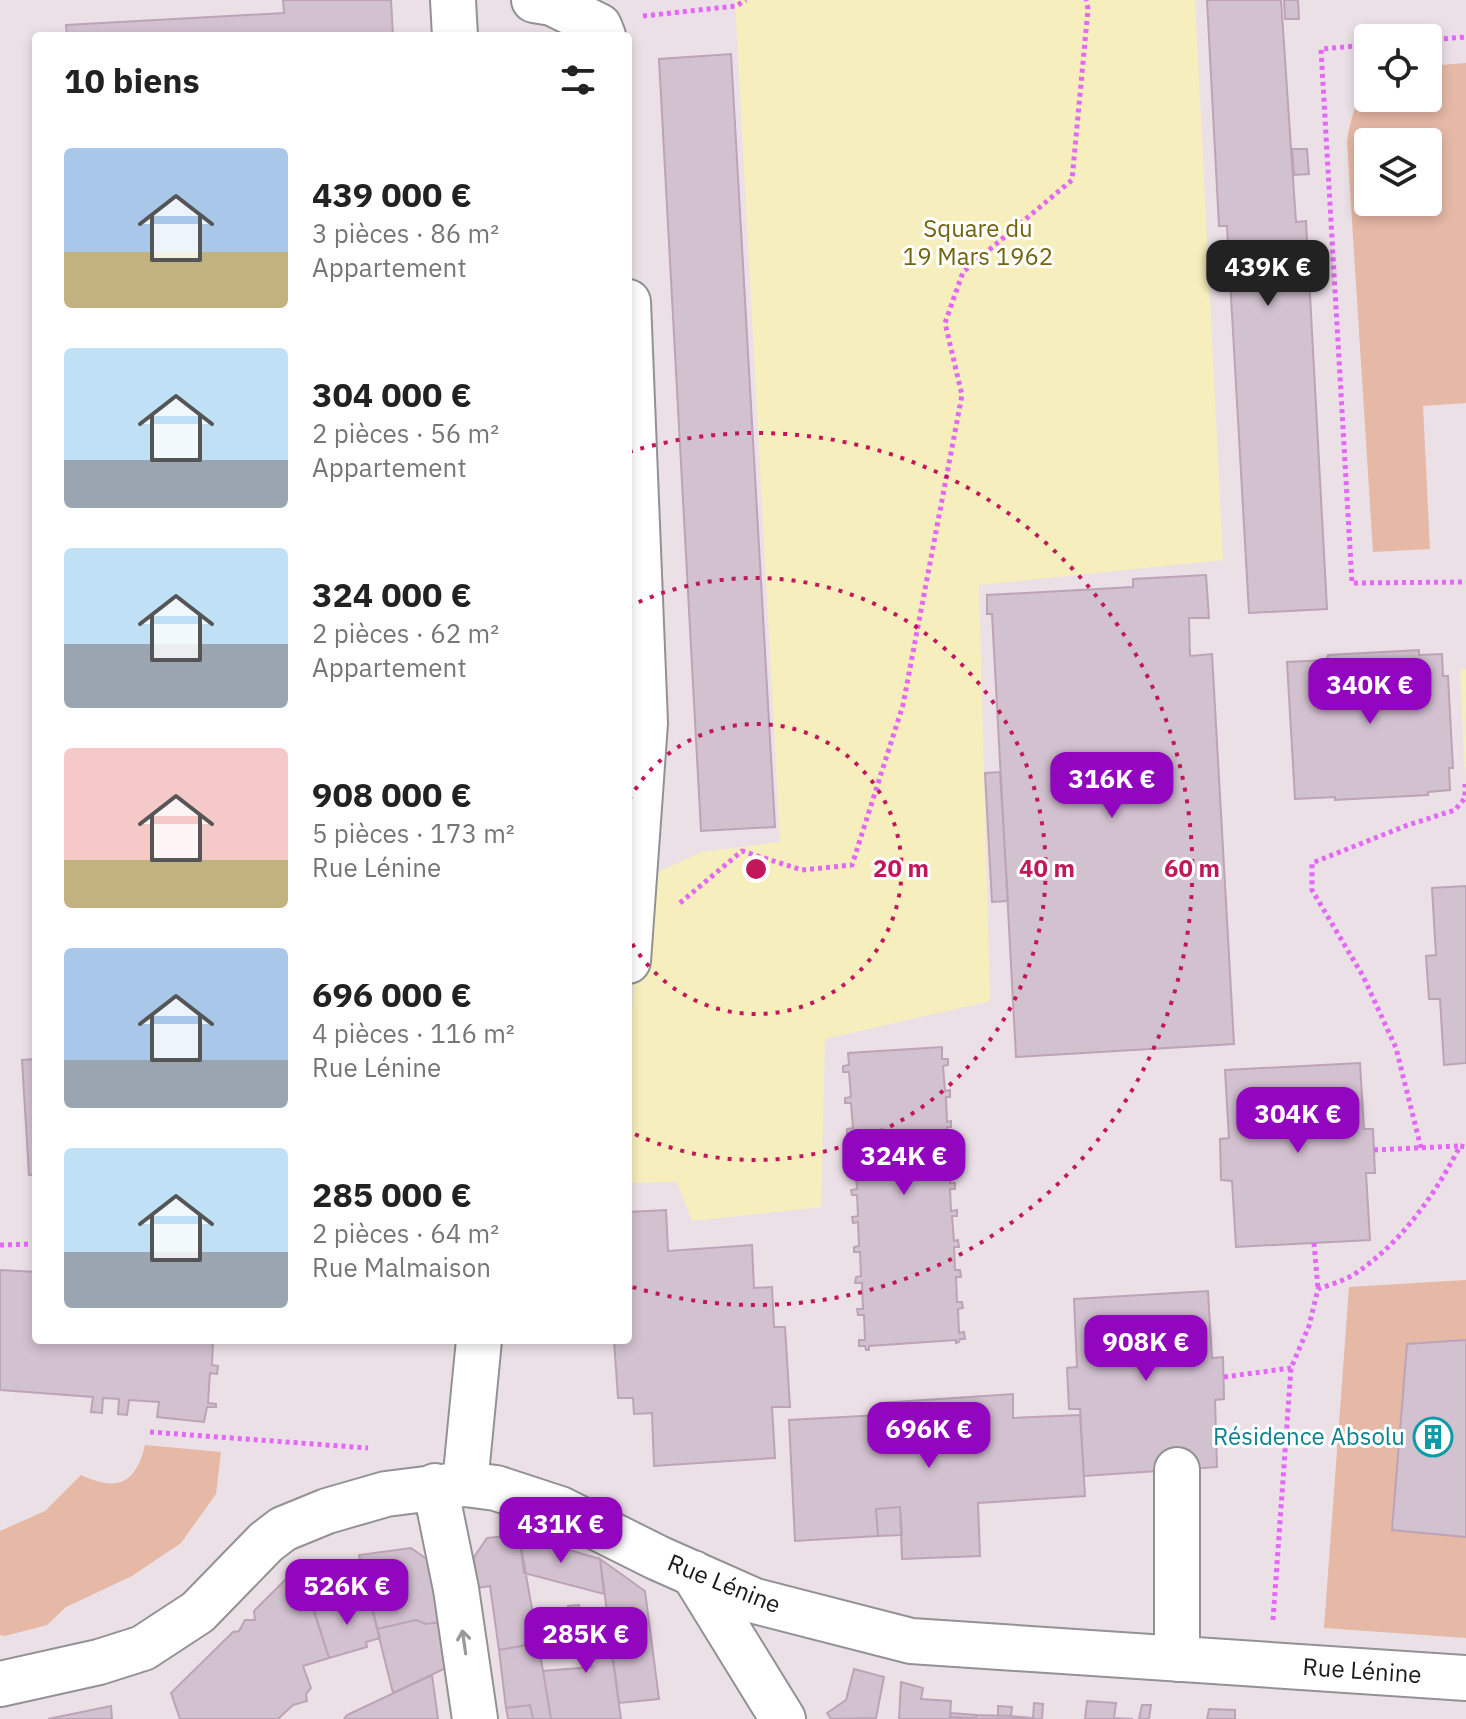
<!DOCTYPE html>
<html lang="fr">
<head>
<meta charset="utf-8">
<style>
  :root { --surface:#fff; --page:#f6f6f6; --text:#222; --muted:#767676; --accent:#9306c0 }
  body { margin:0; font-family:"IBM Plex Sans",sans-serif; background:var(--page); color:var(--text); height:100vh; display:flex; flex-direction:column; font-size:30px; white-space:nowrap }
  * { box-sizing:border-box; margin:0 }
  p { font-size:26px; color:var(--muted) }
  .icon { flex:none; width:44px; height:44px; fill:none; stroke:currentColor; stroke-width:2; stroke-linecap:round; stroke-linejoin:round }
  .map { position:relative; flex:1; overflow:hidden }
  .drawer { position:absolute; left:32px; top:32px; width:600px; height:1312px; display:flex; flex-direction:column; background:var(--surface); border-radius:8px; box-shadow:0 4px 12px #0003 }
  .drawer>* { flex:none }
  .fabs { position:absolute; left:1354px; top:24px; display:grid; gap:16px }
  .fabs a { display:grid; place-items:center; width:88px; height:88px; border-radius:8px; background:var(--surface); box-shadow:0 4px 12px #0003; font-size:40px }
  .price { position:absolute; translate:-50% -68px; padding:0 18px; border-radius:16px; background:var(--accent); color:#fff; font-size:26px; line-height:52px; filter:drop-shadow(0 2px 4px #0008) }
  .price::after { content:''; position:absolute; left:50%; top:48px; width:24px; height:18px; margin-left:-12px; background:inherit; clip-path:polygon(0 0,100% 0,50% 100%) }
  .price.on { background:#222; color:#fff }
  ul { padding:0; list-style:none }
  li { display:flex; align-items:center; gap:24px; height:200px; padding:0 32px }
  li span { display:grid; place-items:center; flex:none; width:224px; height:160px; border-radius:8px; color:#555 }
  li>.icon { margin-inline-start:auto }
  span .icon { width:96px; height:96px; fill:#fffc; stroke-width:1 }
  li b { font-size:34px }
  h2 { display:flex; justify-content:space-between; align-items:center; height:96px; padding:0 32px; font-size:34px }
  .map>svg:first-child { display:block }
  .grass { fill:#e6b8a6; fill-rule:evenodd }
  .park { fill:#f7eebd }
  .building { fill:#d2c1cf; stroke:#bda3b8; stroke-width:2 }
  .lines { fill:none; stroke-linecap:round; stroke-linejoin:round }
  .minor-casing { stroke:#929292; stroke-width:48 }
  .path { stroke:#e268f5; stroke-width:5; stroke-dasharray:4 4; stroke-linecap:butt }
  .minor { stroke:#fff; stroke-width:44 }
  .oneway { stroke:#989898 }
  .ring { fill:none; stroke:#c2185b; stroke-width:4; stroke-dasharray:4 8 }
  .labels { text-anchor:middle; stroke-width:6; stroke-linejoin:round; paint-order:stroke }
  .park-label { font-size:24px; fill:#73640e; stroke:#fff }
  .culture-label { font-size:24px; fill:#0d838f; stroke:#fff; text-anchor:end }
  .street-label { font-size:24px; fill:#1b1b1b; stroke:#fff }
  .centre { fill:#c2185b; stroke:#fff; stroke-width:4 }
  .ring-label { font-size:24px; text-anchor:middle; font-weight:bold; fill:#c2185b; stroke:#fff; stroke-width:6; stroke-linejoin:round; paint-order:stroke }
</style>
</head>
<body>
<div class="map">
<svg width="1466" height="1719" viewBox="0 0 1466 1719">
  <rect width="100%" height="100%" fill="#ece0e7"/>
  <path class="grass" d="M1466 63V403L1423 406 1430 549 1373 552 1347 142C1350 120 1355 102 1368 84V98H1428V66ZM1368 142H1428V202H1368Z
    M1466 1280V1340L1407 1344 1466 1537V1638L1324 1628 1349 1287Z
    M145 1445 221 1452 216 1494 181 1543 132 1576 66 1607 47 1625 5 1636 0 1635V1531L45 1511 81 1475C117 1492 136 1484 145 1445Z"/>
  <path class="park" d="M735 0H1195L1223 560 979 585 990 1001 825 1039 821 1207 692 1221 677 1182 628 1183V1082L640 880 702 852 780 842Z
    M1460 669H1466L1465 784Z"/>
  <path class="building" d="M283 0H391L393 36H67L66 25 284 13Z
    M1207 0H1281L1296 222 1306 221 1327 609 1249 613 1227 226H1219Z
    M1284 0H1298L1299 19H1285Z
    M731 54 775 827 701 831 659 59Z
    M1292 149H1307L1309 174 1294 175Z
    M1206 575 1209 618H1189L1190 656 1212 654 1234 1044 1016 1057 992 614H987V595L1133 587V579Z
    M1419 650V655L1442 654 1443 676H1448L1453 768H1449L1450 790 1428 792V795L1335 800V797L1295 799 1287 662 1327 660 1328 655Z
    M1000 772 1008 901 992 902 985 773Z
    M1466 886V1063L1444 1065 1440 999H1429L1426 956 1436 955 1432 888Z
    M942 1047V1059H948V1065L943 1066 945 1091 950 1090V1097H946L947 1122 951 1121V1127H947L948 1153H954V1159H949L950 1183H955V1189H950L951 1211 957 1210V1216H952L954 1241 958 1240 959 1247H954L955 1270H960L961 1277H956L957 1302H962L963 1308 958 1309 959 1333 964 1332 965 1339H960L959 1342 956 1343V1340L869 1346V1350H866L865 1346H859V1340H865L864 1315H858L857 1309H863L862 1283H855L856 1277 861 1276 860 1252H854V1247L859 1246 858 1222 853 1223 852 1217 858 1216 857 1195H852L851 1190 857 1189 855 1165H849V1158L854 1159 853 1133 847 1134V1129L853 1128 851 1103H845V1098L851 1097 849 1072H843V1066L849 1065 848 1053Z
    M36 1059V1175H29L22 1060Z
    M1360 1063 1364 1129H1373L1375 1173H1366L1370 1240 1236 1247 1232 1181 1221 1180 1220 1139 1229 1138 1225 1070Z
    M666 1210 668 1251 752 1245 754 1288 772 1287 774 1327H785L790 1407H772L775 1458 654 1466 652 1413 634 1414 633 1398H618L614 1340H628V1212Z
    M0 1270 36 1272V1340H213L212 1365 218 1366 217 1374 210 1373 208 1403 216 1404V1407H207L204 1422 157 1417 159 1402 129 1400 127 1415 118 1414 119 1399 103 1398 102 1413 91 1412 93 1397 0 1390Z
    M1208 1291 1212 1358 1223 1357 1224 1399 1215 1400 1217 1467 1084 1476 1080 1409H1069L1067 1368 1077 1367 1074 1299Z
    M1466 1340V1537L1392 1530 1407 1344Z
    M1013 1394V1418L1080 1415 1085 1496 978 1503 980 1556 902 1559 900 1507 876 1509 878 1536 795 1541 789 1420 880 1415V1403Z
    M900 1507 902 1535 878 1536 876 1509Z
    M519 1535 600 1559 604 1594 524 1573Z
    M519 1535 538 1643 499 1650 490 1586 477 1588 474 1557 487 1538Z
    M411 1548 431 1562 439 1622 426 1624 416 1620 377 1629 359 1555Z
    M600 1559 645 1591 659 1699 619 1703Z
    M299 1566 329 1658 303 1666 311 1688 306 1694 307 1701 293 1705 278 1719H180L171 1693 233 1632 239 1631 245 1620H255L254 1611Z
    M370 1600 380 1638 366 1642 367 1647 329 1658 314 1610Z
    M579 1605 580 1613 606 1612 621 1719H551L543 1671 592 1667 568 1612V1606Z
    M548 1610 554 1639 538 1642 532 1612Z
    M416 1620 426 1624 439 1622 446 1668 393 1693 377 1629Z
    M538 1643 543 1671 551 1719H533L530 1705 506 1708 499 1650Z
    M854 1669 884 1677 876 1718 831 1719 827 1713 846 1700Z
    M432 1675 438 1719H344L347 1715Z
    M901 1682 923 1688 921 1699 951 1701 950 1717 976 1719H899Z
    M1087 1701 1116 1703 1114 1718 1133 1719H1085Z
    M1034 1703 1043 1704 1042 1719H1033Z
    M530 1705 533 1719H508L506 1708Z
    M1142 1705H1151L1149 1719H1139Z
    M111 1706 112 1719H48Z
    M998 1706 1012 1707 1011 1716H998Z
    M1209 1709 1235 1710V1719H1207Z
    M951 1713 976 1715V1718L950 1717Z
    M976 1715 1011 1716 1033 1718 976 1719Z"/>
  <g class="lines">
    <defs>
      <path id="minor" d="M453 0 455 36
        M534 0 552 3 599 26 603 36
        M628 302 645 723 628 961
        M465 1484 479 1340
        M435 1486 456 1589 475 1719
        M693 1573 783 1719
        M1177 1659V1470
        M0 1684 99 1662 143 1648 198 1612 266 1542 283 1529 327 1511 386 1494 465 1484 496 1488 560 1509 658 1558 755 1601 911 1641 1466 1678"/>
    </defs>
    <use href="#minor" class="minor-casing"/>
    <path class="path" d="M643 16 736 6 746 0
      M1428 40 1466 37
      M1368 45 1321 49 1352 583 1466 582
      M680 903 742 851 802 870 852 865 903 705 962 395 945 323 963 272 1072 180 1088 9 1086 0
      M1421 1148 1396 1048 1363 976 1312 890V863L1408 825 1455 810 1465 798V784
      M1374 1150 1459 1146
      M1314 1243 1318 1289
      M0 1245 36 1244
      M1224 1377 1291 1368
      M150 1432 368 1448
      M1273 1620 1291 1368 1309 1326 1318 1289C1329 1285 1343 1281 1353 1275 1400 1245 1435 1195 1460 1146L1466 1147"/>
    <use href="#minor" class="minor"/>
  </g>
  <defs><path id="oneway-shaft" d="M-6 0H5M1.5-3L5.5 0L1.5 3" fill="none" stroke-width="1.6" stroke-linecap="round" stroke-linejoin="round" transform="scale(2)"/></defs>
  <use class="oneway" href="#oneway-shaft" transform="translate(464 1642) rotate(-98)"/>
  <g class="ring">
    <path d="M629 800A145 145 0 1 1 629 938"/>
    <path d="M628 607A291 291 0 1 1 628 1131"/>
    <path d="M629 452A436 436 0 1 1 629 1286"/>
  </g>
  <defs>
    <symbol id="building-ring" viewBox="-11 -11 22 22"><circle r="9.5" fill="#fff" stroke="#0f9aa8" stroke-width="1.5"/><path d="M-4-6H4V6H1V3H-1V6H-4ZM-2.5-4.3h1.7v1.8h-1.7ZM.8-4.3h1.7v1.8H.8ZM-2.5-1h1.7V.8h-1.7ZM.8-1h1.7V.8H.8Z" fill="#0f9aa8"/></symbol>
  </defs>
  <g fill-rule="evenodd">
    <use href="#building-ring" x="1411" y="1415" width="44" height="44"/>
  </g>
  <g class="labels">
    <g class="park-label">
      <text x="978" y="237">Square du<tspan x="978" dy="28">19 Mars 1962</tspan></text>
    </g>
    <g class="culture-label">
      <text x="1405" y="1445">Résidence Absolu</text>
    </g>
    <g class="street-label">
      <text transform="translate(724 1584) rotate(22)" y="8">Rue Lénine</text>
      <text transform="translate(1362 1671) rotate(4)" y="8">Rue Lénine</text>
    </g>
  </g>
  <circle cx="756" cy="869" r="12" class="centre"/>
  <g class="ring-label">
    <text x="901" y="877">20 m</text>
    <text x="1047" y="877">40 m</text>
    <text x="1192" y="877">60 m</text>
  </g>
</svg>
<div class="fabs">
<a><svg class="icon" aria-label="locate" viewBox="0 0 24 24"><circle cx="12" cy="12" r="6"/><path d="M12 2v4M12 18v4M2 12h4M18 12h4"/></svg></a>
<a><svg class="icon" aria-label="layers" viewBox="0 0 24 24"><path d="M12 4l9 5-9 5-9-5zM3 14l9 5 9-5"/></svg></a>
</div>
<b class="price on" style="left:1268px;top:308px">439K €</b>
<b class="price" style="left:1370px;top:726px">340K €</b>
<b class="price" style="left:1112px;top:820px">316K €</b>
<b class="price" style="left:1298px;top:1155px">304K €</b>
<b class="price" style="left:904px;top:1197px">324K €</b>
<b class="price" style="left:1146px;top:1383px">908K €</b>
<b class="price" style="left:929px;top:1470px">696K €</b>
<b class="price" style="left:561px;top:1565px">431K €</b>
<b class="price" style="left:347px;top:1627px">526K €</b>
<b class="price" style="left:586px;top:1675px">285K €</b>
<section class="drawer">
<h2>10 biens<svg class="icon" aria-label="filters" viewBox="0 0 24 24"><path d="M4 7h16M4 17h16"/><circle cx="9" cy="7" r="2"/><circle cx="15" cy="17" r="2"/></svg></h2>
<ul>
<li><span style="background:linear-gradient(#a9c7e8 65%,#c2b280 0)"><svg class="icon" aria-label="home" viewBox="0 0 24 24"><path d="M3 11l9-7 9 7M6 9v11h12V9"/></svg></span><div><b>439 000 €</b><p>3 pièces · 86 m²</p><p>Appartement</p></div></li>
<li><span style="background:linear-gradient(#bfe0f5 70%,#9aa5b1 0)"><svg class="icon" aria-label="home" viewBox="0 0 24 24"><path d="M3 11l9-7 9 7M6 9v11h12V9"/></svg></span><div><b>304 000 €</b><p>2 pièces · 56 m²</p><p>Appartement</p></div></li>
<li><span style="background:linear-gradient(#bfe0f5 60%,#9aa5b1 0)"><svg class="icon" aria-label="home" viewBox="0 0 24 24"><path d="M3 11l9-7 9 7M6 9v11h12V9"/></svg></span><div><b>324 000 €</b><p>2 pièces · 62 m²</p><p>Appartement</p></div></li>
<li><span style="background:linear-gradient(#f6c9c9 70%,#c2b280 0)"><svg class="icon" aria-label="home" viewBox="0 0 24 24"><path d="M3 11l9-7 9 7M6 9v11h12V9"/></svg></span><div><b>908 000 €</b><p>5 pièces · 173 m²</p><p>Rue Lénine</p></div></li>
<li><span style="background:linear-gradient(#a9c7e8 70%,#9aa5b1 0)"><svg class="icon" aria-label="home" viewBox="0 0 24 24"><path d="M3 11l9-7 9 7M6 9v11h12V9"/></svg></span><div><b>696 000 €</b><p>4 pièces · 116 m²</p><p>Rue Lénine</p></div></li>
<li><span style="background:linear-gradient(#bfe0f5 65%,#9aa5b1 0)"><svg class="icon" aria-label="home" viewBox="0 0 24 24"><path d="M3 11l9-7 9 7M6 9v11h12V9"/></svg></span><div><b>285 000 €</b><p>2 pièces · 64 m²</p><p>Rue Malmaison</p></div></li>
</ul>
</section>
</div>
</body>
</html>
